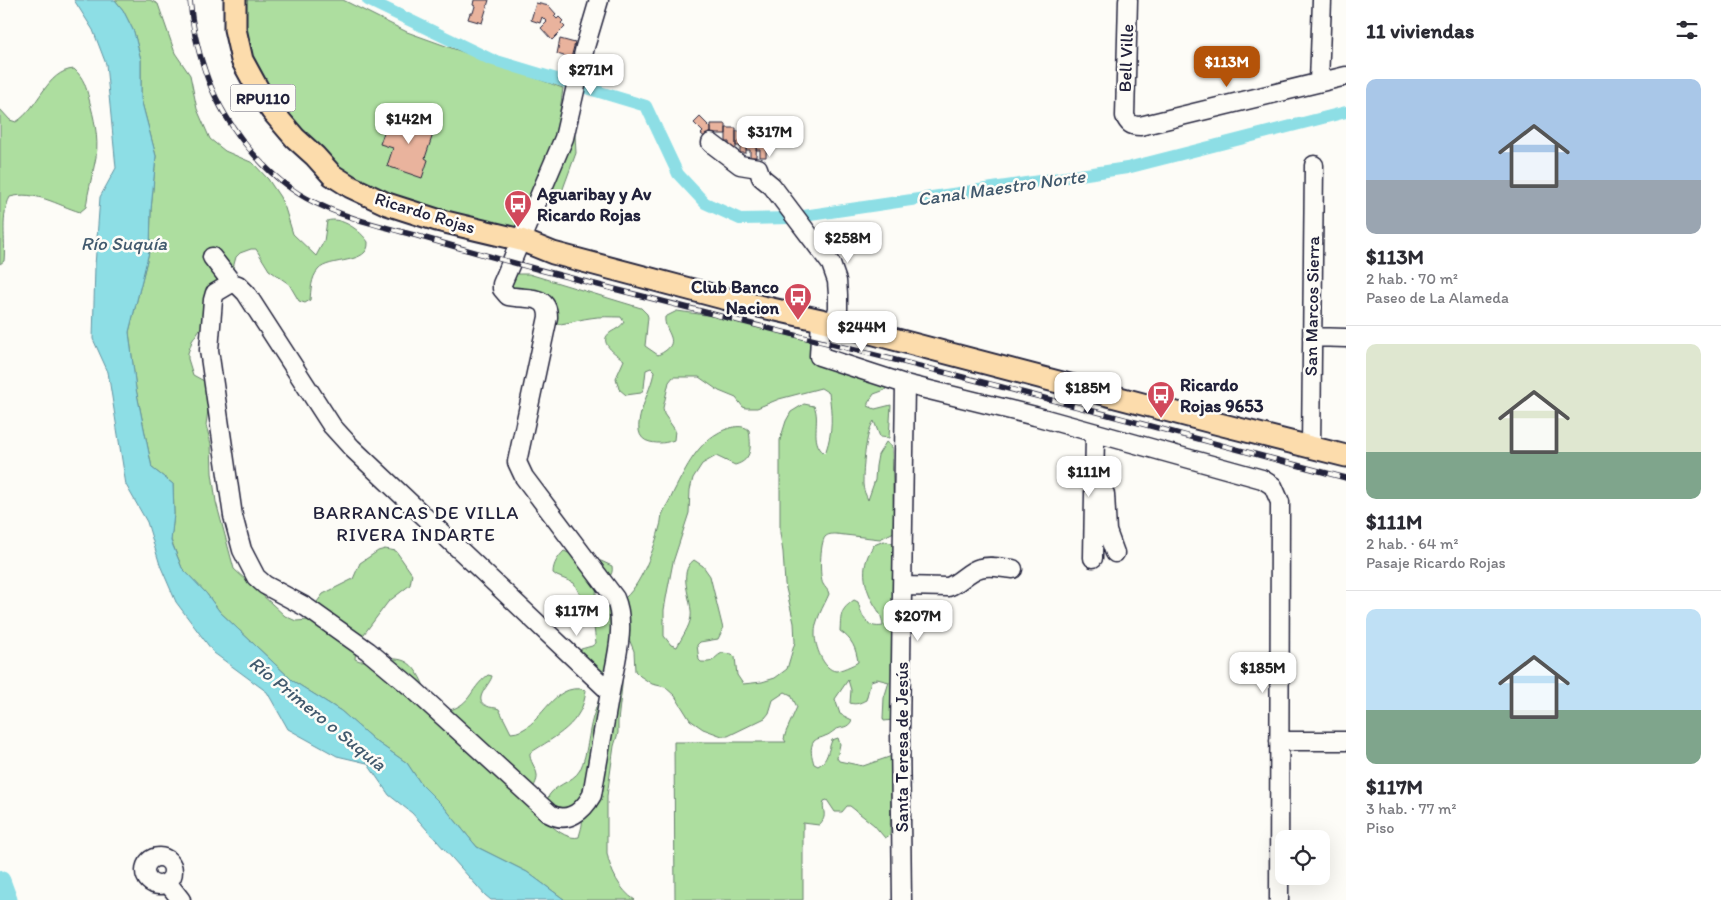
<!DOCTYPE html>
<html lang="es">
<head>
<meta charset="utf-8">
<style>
  :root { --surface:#fff; --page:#f7f7f7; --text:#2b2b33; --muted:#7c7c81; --line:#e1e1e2; --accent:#b45309 }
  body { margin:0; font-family:Itim,sans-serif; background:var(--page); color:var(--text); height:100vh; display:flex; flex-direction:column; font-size:19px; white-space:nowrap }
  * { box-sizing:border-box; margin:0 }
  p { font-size:16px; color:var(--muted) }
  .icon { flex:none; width:28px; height:28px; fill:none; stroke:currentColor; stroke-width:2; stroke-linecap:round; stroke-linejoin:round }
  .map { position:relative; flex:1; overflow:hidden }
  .side { display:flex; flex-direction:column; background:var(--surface); width:375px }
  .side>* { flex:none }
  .controls { position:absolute; left:1275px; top:830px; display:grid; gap:10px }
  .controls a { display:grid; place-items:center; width:55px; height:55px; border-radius:10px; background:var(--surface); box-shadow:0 5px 20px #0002; font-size:25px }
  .price { position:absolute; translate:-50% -42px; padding:0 11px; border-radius:10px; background:#fff; color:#222; font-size:16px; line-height:32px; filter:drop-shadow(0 1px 2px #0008) }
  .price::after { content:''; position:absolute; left:50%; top:30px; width:15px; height:11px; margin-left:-8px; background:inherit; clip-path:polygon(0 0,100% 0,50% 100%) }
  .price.selected { background:var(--accent); color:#fff }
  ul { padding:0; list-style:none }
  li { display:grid; align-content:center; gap:10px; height:265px; padding:0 20px }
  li+li { border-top:1px solid var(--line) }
  li span { display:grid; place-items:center; height:155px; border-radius:10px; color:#555 }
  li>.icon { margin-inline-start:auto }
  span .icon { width:90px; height:90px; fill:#fffc; stroke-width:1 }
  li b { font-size:21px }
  h2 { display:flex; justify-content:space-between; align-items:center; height:60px; padding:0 20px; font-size:21px }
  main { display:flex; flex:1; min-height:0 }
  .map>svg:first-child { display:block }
  .green { fill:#adde9f; stroke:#68806d }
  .water { fill:#8ddee5; stroke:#6293a1 }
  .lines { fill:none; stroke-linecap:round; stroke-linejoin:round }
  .canal { stroke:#8ddee5; stroke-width:12 }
  .river { stroke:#8ddee5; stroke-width:21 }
  .building { fill:#e9b39d; stroke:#22223b }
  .minor-casing { stroke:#22223b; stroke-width:21 }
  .major-casing { stroke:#22223b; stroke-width:25 }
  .minor { stroke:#fdfcf7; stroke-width:18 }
  .major { stroke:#fcdcac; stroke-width:21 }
  .rail-casing { stroke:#22223b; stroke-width:5.5 }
  .rail { stroke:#fdfcf7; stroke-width:4; stroke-dasharray:11; stroke-linecap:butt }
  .labels { text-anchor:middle; stroke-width:5; stroke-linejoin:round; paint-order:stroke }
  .shield { fill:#fdfcf7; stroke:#646373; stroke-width:1 }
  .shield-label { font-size:16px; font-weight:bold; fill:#22223b }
  .street-label { font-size:18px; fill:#22223b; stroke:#fdfcf7 }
  .poi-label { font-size:18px; font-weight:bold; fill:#22223b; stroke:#fdfcf7; text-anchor:start }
  .water-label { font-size:19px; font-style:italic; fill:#425a6e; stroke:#fdfcf7 }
  .neighbourhood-label { font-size:19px; letter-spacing:1px; fill:#22223b; stroke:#fdfcf7 }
</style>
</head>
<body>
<main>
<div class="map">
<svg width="1346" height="900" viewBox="0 0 1346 900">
  <rect width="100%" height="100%" fill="#fdfcf7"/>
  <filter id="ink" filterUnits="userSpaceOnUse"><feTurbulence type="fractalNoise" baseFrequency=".02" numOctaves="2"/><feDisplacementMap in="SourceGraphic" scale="10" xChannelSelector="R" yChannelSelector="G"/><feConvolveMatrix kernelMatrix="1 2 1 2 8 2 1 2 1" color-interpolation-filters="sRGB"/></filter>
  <g filter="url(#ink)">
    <path class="green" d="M115 0H150L158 4 175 53 190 75 197 109 210 139 225 151 253 163 268 179 280 197 285 208 293 234 316 256 324 241 327 221C341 216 361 231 368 242 370 265 329 257 318 270 311 278 311 290 310 300L305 303 299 301 289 284 269 270 256 249H251L240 253 236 257 233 268 213 309 192 341 188 353V359L193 375 204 381 212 389 213 401 208 410 206 425 211 444 212 473 216 502 234 569 285 616 296 621 309 620 313 616 317 602 323 594 353 579 360 563 378 551 385 549 396 551 412 574 410 585 388 602 361 638 356 648 355 659 360 661C398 659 410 650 426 691 431 702 431 705 442 712 473 706 467 691 488 675L492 676C491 684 471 700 487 706 490 708 495 707 499 709L511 733C541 732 550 680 586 690 583 724 556 736 530 753 529 761 536 767 537 775 538 782 532 787 532 793 531 810 562 842 579 837 580 832 583 825 582 820 580 807 561 807 550 806L547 800C551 785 573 783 580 770 588 753 588 734 593 717 596 707 600 698 602 688L580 654 581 649 592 646 596 643 594 627 586 613 582 599 574 583 557 576 553 573C553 564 558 557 564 551L584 560 601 561 612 566C614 577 606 579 597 584L596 594 597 599C604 603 615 605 622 600 640 589 655 546 660 526 661 523 661 519 662 515 665 507 671 499 674 491 686 468 698 441 724 430 732 427 742 424 749 430 751 446 753 460 735 465L716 456 702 464 693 478 690 490 689 513 673 562 667 593 664 610V636L671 645 677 647C682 637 689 628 691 617 693 600 676 573 694 560L703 566 710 576 723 629 718 639 700 642 697 645 699 660 701 662C716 663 711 659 722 653L732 654 735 657 737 675 743 684 762 682 775 678 787 669 795 642 794 623 785 584 783 552 780 533V440L786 421 791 412 804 404 814 406C821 421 809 441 824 453L826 451C833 430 832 415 829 393L821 388 779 399 757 408H746L743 407 736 398 719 391 699 377H673L669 382 663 408 664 414 675 430 674 440C666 443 659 444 650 442 623 436 653 389 654 371L651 368 646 370 644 388 641 393 626 395 619 389 616 378 624 360C616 354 596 342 611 332 616 329 621 327 624 322L621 317C611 317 600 316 590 318 575 320 566 325 551 324L549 296 505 288 512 274H529L641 308 647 314 648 317 645 346 658 355C685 342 663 333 665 317L677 311 713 316 796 336 818 344 888 384 885 390 874 394 868 403V406L875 409 891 405 889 438 880 437 874 421C865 433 863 469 863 484 863 490 866 495 868 500L875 480 876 466 878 455 886 442 892 447 894 532 880 539 836 534C832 534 828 534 825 537 820 543 819 577 823 584 825 588 828 589 829 594 824 606 814 621 815 635 815 645 823 670 836 671 839 671 854 665 858 662 856 648 852 639 840 631 841 614 840 610 854 600L858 602C862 616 866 629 883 626 882 616 879 612 874 604 863 584 860 565 874 545L884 541 894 544 893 720 884 721 883 718 884 698 889 682 877 679 871 681 866 700C860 703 856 705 850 703L851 690 848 680 835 699 840 714 852 720C848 729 842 726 835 730 832 732 829 735 825 736 822 738 817 738 814 741 809 748 812 757 814 764L818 766C828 761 828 750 832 740L838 738 840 744 837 758 839 761 863 766 892 756 890 835 885 838 874 825 850 806H847L842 812H835L827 800 824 801C821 811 829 815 819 825L803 823V900H675L674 742H786L784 739 786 732 797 707 791 695 785 692 773 700 769 713 765 718 728 736H722L703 729 690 720 675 696 665 687 652 684 640 676 635 671 634 651 629 639 623 640 621 646 622 686 618 721V733L614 746 607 796V853C610 870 620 891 635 900H565L527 872 477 847 444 807 421 784 407 763 374 740 341 711 293 681 220 612 206 593 182 568 171 540 174 514 173 484 152 468 136 389 129 332 150 248 151 210 156 156 141 99V60L134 32 123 10Z
      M242 0H343L407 32 563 88 560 111 564 113 575 134 576 153 560 197 527 211 517 234 409 206 337 171 266 96 247 55Z
      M74 69C84 78 86 87 89 99 94 118 99 138 96 157 93 174 88 190 86 207L80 212C57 205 35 190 10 197 0 216 6 240 4 261L0 264V109L10 120 16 122C39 108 46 71 74 69Z"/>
    <path class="water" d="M74 0H115L123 10 134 32 141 60V99L156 156 151 210 150 248 129 332 136 389 152 468 173 484 174 514 171 541 182 568 206 593 220 612 293 681 341 711 374 740 407 763 421 784 444 807 477 847 527 872 565 900H491L485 895 412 813 389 795 367 763 337 756 288 729 267 692 214 653 176 602 160 565 147 522 126 485 108 372 93 339 95 266 100 197 116 168 106 64 93 30Z"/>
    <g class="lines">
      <path class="canal" d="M368 0 490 59 646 106 678 174 705 203 740 219 790 218 1127 168 1346 112"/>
      <path class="river" d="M0 881 7 900"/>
    </g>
    <path class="building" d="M474 0H489L482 23 468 19 470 13H473L475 6 473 5Z
      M536 3 549 6 556 14 554 16 557 19 559 17 563 21 561 23 565 27 552 40 541 28 547 22 542 17 540 23 531 20Z
      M560 39 575 43 571 58 557 54Z
      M403 114 436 125 425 158 428 160 422 178 387 166 393 148 380 144 387 124 398 127Z
      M700 117 711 128V134L706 138 701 134 703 132 694 123Z
      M711 124H726V134H711Z
      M726 128H736V150H729V142H726Z
      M736 131H746V153H740V146H736Z
      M746 135H757L756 157H750V150H746Z
      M757 135H767L766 157H760V150H756Z"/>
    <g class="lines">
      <defs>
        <path id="minor" d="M1128 0 1125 116C1128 123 1131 126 1140 126L1346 76
          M1319 82 1322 0
          M711 143 740 165 758 168 761 177 772 186 831 264 837 281 838 295V309L834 323
          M212 257 232 283 238 285 246 293 332 426 352 448 610 692C615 663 627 625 615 598L524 477 517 462 548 317C548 293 526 300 508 296L502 289V284L564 138 585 47 599 0
          M232 283 215 293 213 300 209 350 233 516 242 550 256 577 265 585 306 607 368 651 411 687 550 814C568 824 583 811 592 795L610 692
          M821 320 819 356 905 384 1035 416 1262 479 1273 486 1280 502 1279 900
          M1312 337 1346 338
          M1311 448 1314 165
          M1105 494 1107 531 1115 553
          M1093 558 1095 433
          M903 586 948 587C960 583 968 571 980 568 989 565 1002 568 1013 569
          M1279 741H1346
          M145 871a14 14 0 1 1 28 0a14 14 0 1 1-28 0Z
          M167 882 181 900
          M902 900 900 732 905 384"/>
        <path id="major" d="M235 0V29L242 60 260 93 272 111 295 138 315 156 332 175 351 187 387 204 437 220 521 240 553 253 723 298 821 320 1219 424 1346 456"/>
      </defs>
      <use href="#minor" class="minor-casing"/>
      <use href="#major" class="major-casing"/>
      <use href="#minor" class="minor"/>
      <use href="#major" class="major"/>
      <defs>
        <path id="rail" d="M190 0C192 24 197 48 205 71 221 119 261 173 306 198 342 218 385 227 425 238 497 259 569 278 642 296 742 322 843 347 943 372 1078 406 1212 443 1346 478"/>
      </defs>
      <use href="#rail" class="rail-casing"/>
      <use href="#rail" class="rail"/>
    </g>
  </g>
  <defs>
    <symbol id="bus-pin" viewBox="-11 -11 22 30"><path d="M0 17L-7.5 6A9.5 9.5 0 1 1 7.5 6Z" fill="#d1495b" stroke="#fdfcf7"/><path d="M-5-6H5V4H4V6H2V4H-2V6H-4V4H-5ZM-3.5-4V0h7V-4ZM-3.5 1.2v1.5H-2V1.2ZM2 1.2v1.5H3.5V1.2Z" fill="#fff"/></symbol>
  </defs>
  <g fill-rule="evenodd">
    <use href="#bus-pin" x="502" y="188" width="32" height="43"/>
    <use href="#bus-pin" x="782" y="281" width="32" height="43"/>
    <use href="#bus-pin" x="1145" y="379" width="32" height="43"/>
  </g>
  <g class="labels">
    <rect class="shield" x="230.5" y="84.5" width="65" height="27" rx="4"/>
    <g class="shield-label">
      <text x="263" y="104">RPU110</text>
    </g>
    <g class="street-label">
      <text transform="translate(1126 58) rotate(-88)" y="6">Bell Ville</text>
      <text transform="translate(425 213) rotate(17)" y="6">Ricardo Rojas</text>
      <text transform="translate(1312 306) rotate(-89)" y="6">San Marcos Sierra</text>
      <text transform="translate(902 747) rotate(-90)" y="6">Santa Teresa de Jesús</text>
    </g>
    <g class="poi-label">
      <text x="537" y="200">Aguaribay y Av<tspan x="537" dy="21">Ricardo Rojas</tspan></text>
      <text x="779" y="293" text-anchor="end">Club Banco<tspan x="779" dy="21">Nacion</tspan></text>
      <text x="1180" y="391">Ricardo<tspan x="1180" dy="21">Rojas 9653</tspan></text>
    </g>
    <g class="water-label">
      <text transform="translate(1001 187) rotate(-8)" y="7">Canal Maestro Norte</text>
      <text x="124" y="250">Río Suquía</text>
      <text transform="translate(318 713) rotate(39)" y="7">Río Primero o Suquía</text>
    </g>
    <g class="neighbourhood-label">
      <text x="416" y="519">BARRANCAS DE VILLA<tspan x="416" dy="22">RIVERA INDARTE</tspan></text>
    </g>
  </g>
</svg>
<div class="controls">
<a><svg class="icon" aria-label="locate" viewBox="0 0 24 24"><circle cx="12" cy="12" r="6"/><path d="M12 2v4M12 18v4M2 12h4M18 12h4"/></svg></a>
</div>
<b class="price selected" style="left:1227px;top:88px">$113M</b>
<b class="price" style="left:591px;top:96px">$271M</b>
<b class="price" style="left:409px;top:145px">$142M</b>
<b class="price" style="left:770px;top:158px">$317M</b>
<b class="price" style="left:848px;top:264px">$258M</b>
<b class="price" style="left:862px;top:353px">$244M</b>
<b class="price" style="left:1088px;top:414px">$185M</b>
<b class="price" style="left:1089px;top:498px">$111M</b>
<b class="price" style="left:577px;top:637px">$117M</b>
<b class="price" style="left:918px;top:642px">$207M</b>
<b class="price" style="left:1263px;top:694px">$185M</b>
</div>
<section class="side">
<h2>11 viviendas<svg class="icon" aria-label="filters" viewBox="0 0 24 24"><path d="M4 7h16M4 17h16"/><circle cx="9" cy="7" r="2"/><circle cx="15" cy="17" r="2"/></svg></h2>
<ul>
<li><span style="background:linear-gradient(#a9c7e8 65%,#9aa5b1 0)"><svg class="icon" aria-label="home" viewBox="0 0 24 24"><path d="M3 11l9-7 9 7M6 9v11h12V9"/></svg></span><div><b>$113M</b><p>2 hab. · 70 m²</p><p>Paseo de La Alameda</p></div></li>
<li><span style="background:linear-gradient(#dfe7d0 70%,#7fa58c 0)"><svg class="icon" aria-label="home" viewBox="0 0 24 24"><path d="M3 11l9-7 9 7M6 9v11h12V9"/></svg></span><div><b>$111M</b><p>2 hab. · 64 m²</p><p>Pasaje Ricardo Rojas</p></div></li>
<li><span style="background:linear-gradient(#bfe0f5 65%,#7fa58c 0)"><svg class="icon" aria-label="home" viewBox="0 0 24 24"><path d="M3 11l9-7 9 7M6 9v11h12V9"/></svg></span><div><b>$117M</b><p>3 hab. · 77 m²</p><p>Piso</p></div></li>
</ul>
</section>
</main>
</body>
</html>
